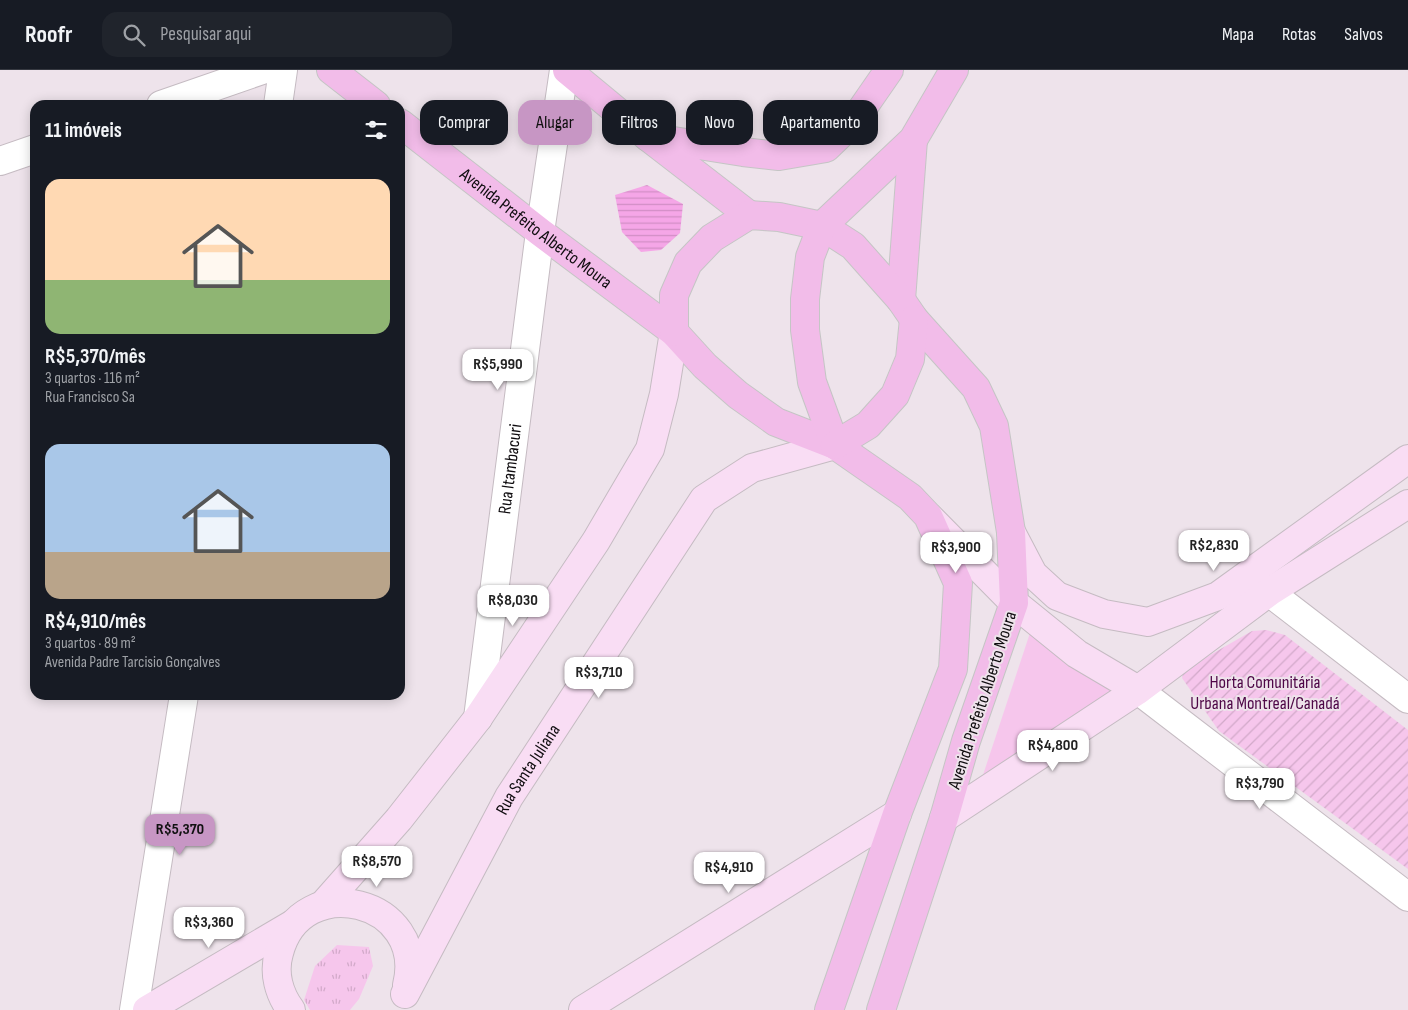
<!DOCTYPE html>
<html lang="pt">
<head>
<meta charset="utf-8">
<style>
  :root { --surface:#171b24; --page:#20242c; --text:#f1f3f6; --muted:#9ea1a6; --line:#363941; --accent:#c796c4 }
  body { margin:0; font-family:"Sofia Sans Condensed",sans-serif; background:var(--page); color:var(--text); height:100vh; display:flex; flex-direction:column; font-size:19px; white-space:nowrap }
  * { box-sizing:border-box; margin:0 }
  p { font-size:16px; color:var(--muted) }
  .icon { flex:none; width:28px; height:28px; fill:none; stroke:currentColor; stroke-width:2; stroke-linecap:round; stroke-linejoin:round }
  .map { position:relative; flex:1; overflow:hidden }
  .side { position:absolute; left:30px; top:30px; width:375px; height:600px; display:flex; flex-direction:column; background:var(--surface); border-radius:15px; box-shadow:0 2px 12px #0003 }
  .side>* { flex:none }
  .top-card { position:absolute; left:420px; top:30px; width:475px; height:45px; display:flex; gap:10px }
  .price { position:absolute; translate:-50% -42px; padding:0 11px; border-radius:10px; background:#fff; color:#222; font-size:16px; line-height:32px; filter:drop-shadow(0 1px 2px #0008) }
  .price::after { content:''; position:absolute; left:50%; top:30px; width:15px; height:11px; margin-left:-8px; background:inherit; clip-path:polygon(0 0,100% 0,50% 100%) }
  .price.on { background:var(--accent); color:#111 }
  ul { padding:0; list-style:none }
  li { display:grid; align-content:center; gap:10px; height:265px; padding:0 15px }
  li span { display:grid; place-items:center; height:155px; border-radius:15px; color:#555 }
  li>.icon { margin-inline-start:auto }
  span .icon { width:90px; height:90px; fill:#fffc; stroke-width:1 }
  li b { font-size:21px }
  h2 { display:flex; justify-content:space-between; align-items:center; height:60px; padding:0 15px; font-size:21px }
  .chip { padding:0 18px; border-radius:15px; background:var(--surface); box-shadow:0 2px 12px #0003; font-size:18px; line-height:45px }
  .chip.on { background:var(--accent); color:#111 }
  header { display:flex; align-items:center; gap:30px; box-sizing:border-box; height:70px; padding:0 25px; background:var(--surface); border-bottom:1px solid var(--line) }
  header strong { font-size:24px }
  nav { display:flex; gap:28px; margin-inline-start:auto; font-size:18px }
  .search { width:350px; height:45px; background:var(--page); display:flex; align-items:center; gap:12px; box-sizing:border-box; padding:0 18px; border-radius:15px; color:var(--muted); font-size:19px }
  .map>svg:first-child { display:block }
  .grass { fill:url(#grass-tufts) }
  .park { fill:#f6c6ec }
  .garden { fill:url(#garden-furrows) }
  .water { fill:url(#water-rules) }
  .lines { fill:none; stroke-linecap:round; stroke-linejoin:round }
  .street-casing { stroke:#c5bbc2; stroke-width:30 }
  .secondary-casing { stroke:#c5bbc2; stroke-width:30 }
  .primary-casing { stroke:#c5c5c5; stroke-width:30 }
  .street { stroke:#fff; stroke-width:28 }
  .secondary { stroke:#f9ddf4; stroke-width:28 }
  .primary { stroke:#f2bce9; stroke-width:28 }
  .labels { text-anchor:middle; stroke-width:4; stroke-linejoin:round; paint-order:stroke }
  .street-label { font-size:18px; fill:#0f0c0f; stroke:#eee3eb }
  .park-label { font-size:18px; fill:#4e0747; stroke:#eee3eb }
</style>
</head>
<body>
<header>
<strong>Roofr</strong>
<div class="search"><svg class="icon" aria-label="search" viewBox="0 0 24 24"><circle cx="10" cy="10" r="6"/><path d="M15 15l6 6"/></svg>Pesquisar aqui</div>
<nav><a>Mapa</a><a>Rotas</a><a>Salvos</a></nav>
</header>
<div class="map">
<svg width="1408" height="940" viewBox="0 0 1408 940">
  <defs>
    <pattern id="grass-tufts" width="24" height="20" patternUnits="userSpaceOnUse" patternTransform="scale(1.25)"><rect width="24" height="20" fill="#f6c6ec"/><path d="M3 7l-1-3M5 7V3M7 7l1-3M15 17l-1-3M17 17v-4M19 17l1-3" fill="none" stroke="#d2a9c9"/></pattern>
    <pattern id="garden-furrows" width="10" height="10" patternUnits="userSpaceOnUse" patternTransform="scale(1.25)"><rect width="10" height="10" fill="#f6c6ec"/><path d="M-1 1l2-2M0 10L10 0M9 11l2-2" fill="none" stroke="#d2a9c9"/></pattern>
    <pattern id="water-rules" width="6" height="5" patternUnits="userSpaceOnUse" patternTransform="scale(1.25)"><rect width="6" height="5" fill="#f5a6e7"/><path d="M0 2.5h6" fill="none" stroke="#d18ec5"/></pattern>
  </defs>
  <rect width="100%" height="100%" fill="#eee3eb"/>
  <path class="grass" d="M337 875 369 877 373 896 359 929 350 940H310L304 930 315 896Z"/>
  <path class="park" d="M1030 563 1125 617 979 717Z"/>
  <path class="garden" d="M1266 560 1285 565 1408 660V799L1219 661 1182 608 1184 600 1252 561Z"/>
  <path class="water" d="M647 115 683 134 680 163 661 180 641 182 622 162 615 125Z"/>
  <g class="lines">
    <defs>
      <g id="street">
        <path d="M161 35 262 0"/>
        <path d="M278 35 283 0"/>
        <path d="M0 91 35 79"/>
        <path d="M1269 522 1408 629"/>
        <path d="M1138 620 1408 827"/>
        <path id="s1" d="M478 648 540 162 564 0"/>
        <path d="M134 940 184 625"/>
      </g>
      <g id="secondary">
        <path d="M930 448 1014 533 1077 584 1138 620"/>
        <path d="M1011 462 1033 504 1057 526 1104 544 1148 552 1218 526 1408 389"/>
        <path d="M944 748 1138 620 1269 522 1408 434"/>
        <path d="M323 835 399 749 478 648 596 471 650 379 664 324 674 262"/>
        <path id="s2" d="M405 924 509 727 704 429 752 398 835 375"/>
        <path d="M147 940 293 854"/>
        <path d="M291 940C279 924 273 903 279 883 301 798 428 830 407 915"/>
        <path d="M583 940 897 744"/>
      </g>
      <g id="primary">
        <path d="M331 0 376 35"/>
        <path d="M567 0 648 67 749 145"/>
        <path id="s3" d="M400 53 540 162 674 262 705 296 738 325 776 352 835 375 910 427 928 446 958 513 953 599 897 744 829 940"/>
        <path d="M648 67 743 82 779 86 826 78 853 52 889 0"/>
        <path d="M901 230 913 70"/>
        <path d="M674 262V225L688 193 712 168 749 145 779 147 822 156 853 176 901 230 914 249 976 318 994 356 1011 462 1014 533 966 671 944 748 881 940"/>
        <path d="M835 375 812 312 805 260V229L810 187 822 156 913 70 954 0"/>
        <path d="M835 375 868 355 895 325 910 289 914 249"/>
      </g>
    </defs>
    <use href="#street" class="street-casing"/>
    <use href="#secondary" class="secondary-casing"/>
    <use href="#primary" class="primary-casing"/>
    <use href="#street" class="street"/>
    <use href="#secondary" class="secondary"/>
    <use href="#primary" class="primary"/>
  </g>
  <g class="labels">
    <g class="street-label">
      <text dy="6" stroke="none"><textPath href="#s3" startOffset="172">Avenida Prefeito Alberto Moura</textPath></text>
      <text dy="6" stroke="none"><textPath href="#s1" startOffset="251">Rua Itambacuri</textPath></text>
      <text transform="translate(982 630) rotate(-72)" y="6">Avenida Prefeito Alberto Moura</text>
      <text dy="6" stroke="none"><textPath href="#s2" startOffset="256">Rua Santa Juliana</textPath></text>
    </g>
    <g class="park-label">
      <text x="1265" y="618">Horta Comunitária<tspan x="1265" dy="21">Urbana Montreal/Canadá</tspan></text>
    </g>
  </g>
</svg>
<b class="price" style="left:498px;top:321px">R$5,990</b>
<b class="price" style="left:1214px;top:502px">R$2,830</b>
<b class="price" style="left:956px;top:504px">R$3,900</b>
<b class="price" style="left:513px;top:557px">R$8,030</b>
<b class="price" style="left:599px;top:629px">R$3,710</b>
<b class="price" style="left:1053px;top:702px">R$4,800</b>
<b class="price" style="left:1260px;top:740px">R$3,790</b>
<b class="price on" style="left:180px;top:786px">R$5,370</b>
<b class="price" style="left:377px;top:818px">R$8,570</b>
<b class="price" style="left:729px;top:824px">R$4,910</b>
<b class="price" style="left:209px;top:879px">R$3,360</b>
<div class="top-card">
<a class="chip">Comprar</a>
<a class="chip on">Alugar</a>
<a class="chip">Filtros</a>
<a class="chip">Novo</a>
<a class="chip">Apartamento</a>
</div>
<section class="side">
<h2>11 imóveis<svg class="icon" aria-label="filters" viewBox="0 0 24 24"><path d="M4 7h16M4 17h16"/><circle cx="9" cy="7" r="2"/><circle cx="15" cy="17" r="2"/></svg></h2>
<ul>
<li><span style="background:linear-gradient(#ffd9b3 65%,#8fb573 0)"><svg class="icon" aria-label="home" viewBox="0 0 24 24"><path d="M3 11l9-7 9 7M6 9v11h12V9"/></svg></span><div><b>R$5,370/mês</b><p>3 quartos · 116 m²</p><p>Rua Francisco Sa</p></div></li>
<li><span style="background:linear-gradient(#a9c7e8 70%,#b9a48a 0)"><svg class="icon" aria-label="home" viewBox="0 0 24 24"><path d="M3 11l9-7 9 7M6 9v11h12V9"/></svg></span><div><b>R$4,910/mês</b><p>3 quartos · 89 m²</p><p>Avenida Padre Tarcisio Gonçalves</p></div></li>
</ul>
</section>
</div>
</body>
</html>
